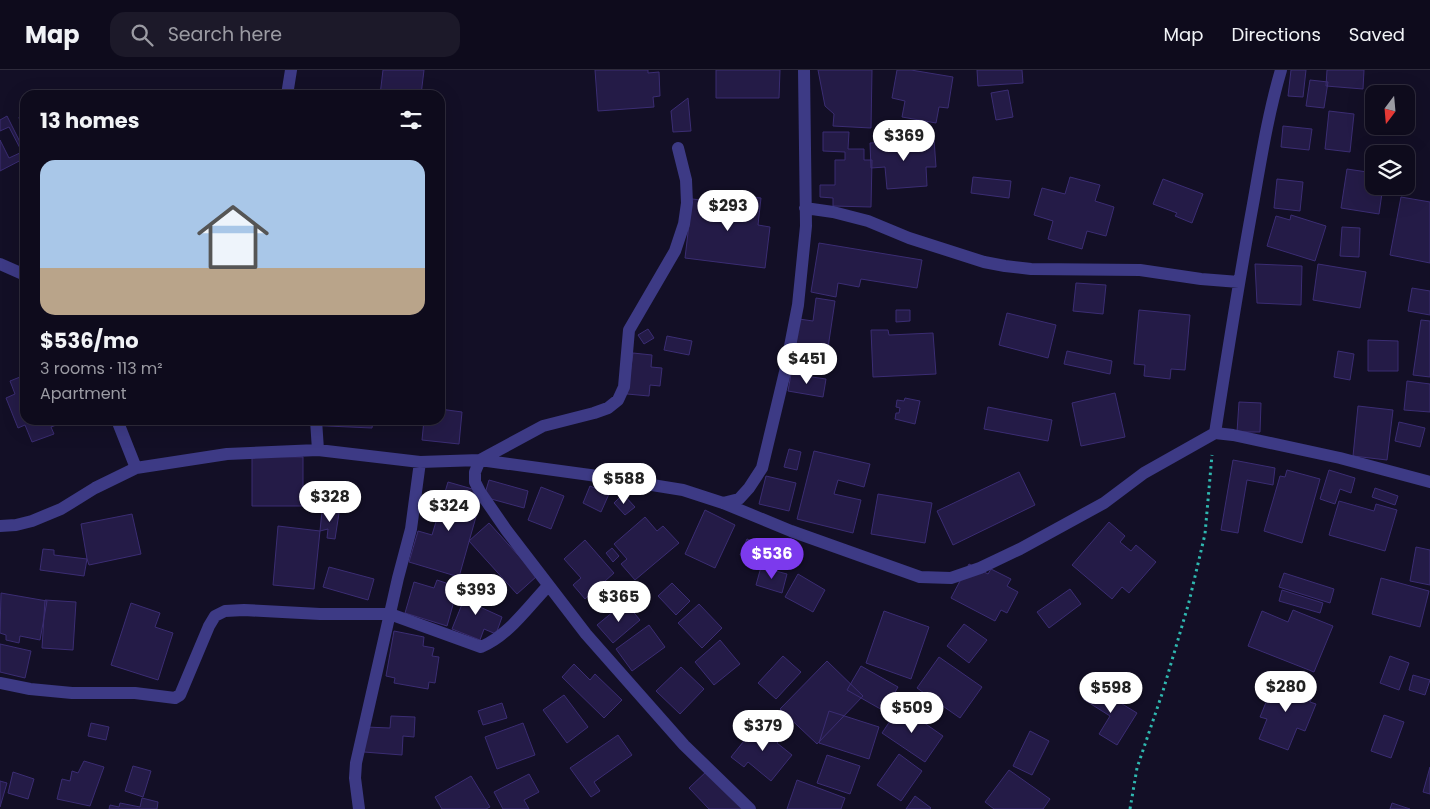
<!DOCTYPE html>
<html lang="en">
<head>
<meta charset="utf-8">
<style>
  :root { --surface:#0e0b1c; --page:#1c1929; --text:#f1f3f6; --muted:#9b9ba3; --line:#2e2b3b; --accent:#7c3aed }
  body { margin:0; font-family:Poppins,sans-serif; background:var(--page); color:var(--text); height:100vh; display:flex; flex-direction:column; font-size:19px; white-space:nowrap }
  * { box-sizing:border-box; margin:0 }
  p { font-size:16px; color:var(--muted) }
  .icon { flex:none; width:28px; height:28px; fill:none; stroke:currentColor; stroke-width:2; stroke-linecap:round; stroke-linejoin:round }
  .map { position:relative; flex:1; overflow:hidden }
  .drawer { position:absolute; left:20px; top:20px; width:425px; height:335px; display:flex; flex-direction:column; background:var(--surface); border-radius:15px; box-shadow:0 5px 20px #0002,0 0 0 1px var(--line) }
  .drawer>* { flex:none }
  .needle { width:32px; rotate:196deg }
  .buttons { position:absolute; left:1365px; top:15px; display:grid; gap:10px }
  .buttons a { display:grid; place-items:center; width:50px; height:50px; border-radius:10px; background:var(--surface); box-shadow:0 5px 20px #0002,0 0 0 1px var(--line); font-size:25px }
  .price { position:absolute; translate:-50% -42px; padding:0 11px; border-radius:18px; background:#fff; color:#222; font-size:16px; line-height:32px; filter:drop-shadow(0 1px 2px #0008) }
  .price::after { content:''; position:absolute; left:50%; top:30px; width:15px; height:11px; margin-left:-8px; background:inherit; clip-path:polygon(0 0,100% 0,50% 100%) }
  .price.selected { background:var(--accent); color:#fff }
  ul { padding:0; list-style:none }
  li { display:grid; align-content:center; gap:10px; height:265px; padding:0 20px }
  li+li { border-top:1px solid var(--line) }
  li span { display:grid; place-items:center; height:155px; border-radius:15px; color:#555 }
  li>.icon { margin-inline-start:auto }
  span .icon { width:90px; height:90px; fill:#fffc; stroke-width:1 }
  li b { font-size:21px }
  h2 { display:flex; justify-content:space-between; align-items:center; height:60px; padding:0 20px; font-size:21px }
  header { display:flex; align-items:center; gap:30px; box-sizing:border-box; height:70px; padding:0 25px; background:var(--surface); border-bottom:1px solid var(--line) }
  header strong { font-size:24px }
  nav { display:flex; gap:28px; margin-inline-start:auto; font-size:18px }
  .search { width:350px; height:45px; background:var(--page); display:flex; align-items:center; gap:12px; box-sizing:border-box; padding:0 18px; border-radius:15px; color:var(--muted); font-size:19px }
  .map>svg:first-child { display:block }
  .building { fill:#241b47; stroke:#3b2d73 }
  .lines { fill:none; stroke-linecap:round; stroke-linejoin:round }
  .path { stroke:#2fb8b0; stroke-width:3; stroke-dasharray:2.5 4; stroke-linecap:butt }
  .street { stroke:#3d3a85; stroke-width:12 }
</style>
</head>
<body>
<header>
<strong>Map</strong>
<div class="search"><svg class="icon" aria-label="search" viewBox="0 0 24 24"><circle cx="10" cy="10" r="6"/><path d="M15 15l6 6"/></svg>Search here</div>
<nav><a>Map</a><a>Directions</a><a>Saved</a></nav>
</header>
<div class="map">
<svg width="1430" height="739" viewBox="0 0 1430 739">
  <rect width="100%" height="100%" fill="#130f26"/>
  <path class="building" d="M383 0H424L421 25H380Z
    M595 0H648V3L659 2 660 26 653 27 654 37 598 41Z
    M716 0H780L779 28H716Z
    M818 0H872L871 58 833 56 834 44 825 36Z
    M897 0H911L953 7 948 38 939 37 936 53 902 47 905 31 892 28Z
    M977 0H1022L1023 13 978 16Z
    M1291 0H1306L1303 27 1288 26Z
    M1327 0H1364L1363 19 1326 16Z
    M1310 10 1328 12 1324 38 1306 36Z
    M1008 20 1013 47 996 50 991 23Z
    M688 28 691 61 673 62 671 41Z
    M1329 41 1354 44 1350 82 1325 79Z
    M7 46 25 82V88L0 101V70L9 88 22 82 9 57 0 61V50Z
    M25 46V79L19 47Z
    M1283 56 1312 59 1309 80 1281 77Z
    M823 62H849L848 79H864V90H872L871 137 833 136V128L820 127V115H835V90H845V82L823 81Z
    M934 69 936 97H926L927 116 887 119 885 97 871 98 870 73Z
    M1347 99 1374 103V116H1383L1379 144 1341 138Z
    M973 107 1011 111 1009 128 971 123Z
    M1070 107 1100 115 1095 131 1114 137 1106 166 1087 161 1082 179 1048 169 1053 151 1034 145 1042 118 1065 124Z
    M1163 109 1203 124 1192 153 1175 146 1177 143 1153 134Z
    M1277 109 1303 112 1300 141 1274 138Z
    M732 125 761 128 758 155 770 157 765 198 685 188 692 129 730 133Z
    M1401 127 1430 132V193L1390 185Z
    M1291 145 1326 156 1315 191 1267 176 1276 146 1290 150Z
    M1342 157 1360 158 1359 187 1340 186Z
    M819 173 922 190 917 218 861 209 859 217 838 213 836 227 811 222Z
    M1255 194 1302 196 1301 235 1257 233Z
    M1318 194 1366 202 1360 238 1313 230Z
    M1076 213 1106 215 1103 244 1073 241Z
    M1412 218 1430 221V245L1408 241Z
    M816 228 835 231 826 291 794 287 799 249 813 251Z
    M896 240H910V251L896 252Z
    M1139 240 1190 245 1185 300 1171 299 1170 309 1144 306 1145 295 1134 294Z
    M1007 243 1056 255 1048 288 999 275Z
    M1421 250 1430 251V307L1413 305Z
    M648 259 654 268 644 274 638 265Z
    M871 260H888L889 265 933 263 936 304 873 307Z
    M667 266 692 271 689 285 664 280Z
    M1368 270 1398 271V301H1368Z
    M1067 281 1112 291 1110 304 1064 294Z
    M1338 281 1354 284 1350 310 1334 307Z
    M633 283 652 285 651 297 662 298 660 316 650 315 649 326 627 324Z
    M791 304 826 309 823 327 788 321Z
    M25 305V350H69L51 357 54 364 32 372 25 355 18 358 6 328 15 324 10 311Z
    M1407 311 1430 314V342L1404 340Z
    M1115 323 1125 367 1081 376 1072 333Z
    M905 328 920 331 915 354 895 349 896 343H899L900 338 896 337 897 330 904 331Z
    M1239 332 1261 333 1260 362H1237Z
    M1358 336 1393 340 1387 390 1353 386Z
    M988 337 1052 350 1048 371 984 359Z
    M440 339 462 342 459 374 422 370 424 350H440Z
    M306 350H373L372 358 305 355Z
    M1399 352 1425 358 1420 377 1395 371Z
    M789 379 801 382 797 400 784 397Z
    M814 381 870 394 864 417 838 410 834 424 861 430 853 463 797 449Z
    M252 386 303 387V436H252Z
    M1233 390 1275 398 1273 415 1247 410 1238 463 1221 460Z
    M1287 400 1320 409 1302 473 1264 461 1280 406 1285 407Z
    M1329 400 1355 408 1351 423 1340 419 1335 434 1320 429Z
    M1019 402 1035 435 953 475 937 441Z
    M766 406 796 413 789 441 759 434Z
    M489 410 528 421 524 438 484 427Z
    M448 412 483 422 459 507 409 492 418 461 432 465Z
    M590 416 609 424 601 442 583 433Z
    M541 417 564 426 551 459 528 450Z
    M1375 418 1398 426 1395 435 1372 427Z
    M623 424 635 437 625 445 614 433Z
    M878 424 932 433 925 473 871 464Z
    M1339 431 1374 441 1376 434 1397 440 1385 481 1329 465Z
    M705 440 735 455 715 498 685 484Z
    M322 441 339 443 335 469 327 468 328 459 320 461Z
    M132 444 141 484 89 495 87 489 81 454Z
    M645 447 657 461 663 456 679 473 635 510 621 494 627 489 614 474Z
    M1109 452 1125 466 1120 472 1131 481 1136 475 1156 492 1129 523 1122 517 1112 529 1072 495Z
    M489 453 537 506 517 524 469 471Z
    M278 456 320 461 314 519 273 515Z
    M747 469 763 476 757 492 740 485Z
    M585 470 614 503 585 529 573 515 581 508 564 489Z
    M1416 477 1430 480V515L1410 511Z
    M612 478 619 486 613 492 606 483Z
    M43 479 54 480V485L87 489 84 506 40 500Z
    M969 494 988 504 991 499 1011 509 1007 516 1018 522 1007 543 1001 540 995 551 951 528Z
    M329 497 374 509 368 530 323 517Z
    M761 497 787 504 782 523 756 515Z
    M1284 503 1334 519 1330 533 1279 517Z
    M798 504 825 520 813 542 785 527Z
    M1381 508 1429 521 1420 557 1372 544Z
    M437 510 458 517 447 556 405 543 414 512 434 518Z
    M672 513 690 531 676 545 658 526Z
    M469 517 485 523 480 537 502 547 496 564 484 559 480 570 452 559Z
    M1070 519 1081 534 1049 558 1037 542Z
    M1282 520 1323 533 1320 543 1279 531Z
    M1 523 47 531 40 570 20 566 19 573 6 570V565L0 563Z
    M45 530 76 532 73 580 42 578Z
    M625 532 640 550 613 573 597 555Z
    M131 533 160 543 155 557 173 563 158 610 111 595Z
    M699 534 722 558 702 578 678 553Z
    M1293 540 1333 556 1314 602 1248 576 1262 541 1288 552Z
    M884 541 929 557 911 609 866 593Z
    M964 554 987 570 969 593 947 576Z
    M649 555 665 577 632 601 616 579Z
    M394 561 424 567 423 576 434 578 432 586 439 587 435 613 429 612 428 619 394 613 395 608 386 606Z
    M720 570 740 594 714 615 695 592Z
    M0 574 31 581 25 608 0 602Z
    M783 586 801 602 776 629 758 613Z
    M1390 586 1409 593 1399 620 1380 613Z
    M939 587 982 617 960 648 917 618Z
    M827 591 863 626 817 674 780 639Z
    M574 594 590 610 595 604 622 630 604 648 562 607Z
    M861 596 898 617 884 641 847 620Z
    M681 597 704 619 680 644 656 621Z
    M1413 605 1430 610 1425 625 1409 620Z
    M1276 608 1314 623 1310 632 1316 634 1305 661 1297 658 1288 680 1259 669 1267 649 1260 647Z
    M1091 615 1137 643 1117 675 1099 664 1110 646 1083 629Z
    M564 625 588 657 567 673 543 640Z
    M502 633 507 648 483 655 478 641Z
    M900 636 943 666 925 692 882 663Z
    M829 641 879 657 869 689 819 673Z
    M1384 645 1404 652 1391 688 1371 681Z
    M391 646 415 647 414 667 403 666 402 685 364 682 366 657 390 658Z
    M91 653 109 657 106 670 88 666Z
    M523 653 535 685 497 699 485 667Z
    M765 655 781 669 777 673 792 685 771 711 748 692 744 697 731 687 756 656 761 660Z
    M1030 661 1049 671 1032 705 1013 696Z
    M618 665 632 685 594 712 600 721 591 727 570 698Z
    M899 684 922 701 901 731 877 715Z
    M827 685 860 696 850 724 817 713Z
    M84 691 104 697 90 736 57 729 62 709 70 711 72 701 78 703Z
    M133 696 151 701 143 727 125 721Z
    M1430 697V724L1423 722Z
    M708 700 745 739H709L689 718Z
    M1009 700 1050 729 1043 739H994L985 732Z
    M13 702 34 709 28 729 8 723Z
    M529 704 539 722 524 730 529 739H503L494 722Z
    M471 706 490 737 486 739H442L435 727Z
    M797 710 845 728 841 739H787Z
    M0 711 7 713 0 737Z
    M915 726 931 738 930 739H906Z
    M142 728 158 732 157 739H109L110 735 119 737 120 733 140 737Z
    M1392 733 1410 739H1390Z"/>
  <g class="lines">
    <path class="path" d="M1130 739 1137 698 1163 621 1189 532 1205 464 1212 385"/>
    <path class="street" d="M287 25 291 0
      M678 78 686 110 687 133 684 154 675 181 629 260 624 317 618 330 608 338 594 343 543 356 480 390 475 402V412L480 422 507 461 586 564 684 675 750 739
      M805 138 833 142 868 151 909 168 984 192 1005 196 1031 199 1140 200 1201 209 1239 212
      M0 194 25 205
      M117 350 136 398
      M316 350 318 380
      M1215 363C1227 286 1239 210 1253 134 1261 89 1268 44 1281 0
      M723 433 739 429 749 418 762 398 785 302 798 235 806 156 804 0
      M0 456 16 455 32 451 61 439 95 418 136 398 227 384 318 380 420 392 480 390 590 405 683 420 723 433 791 461 920 507 951 508 980 498 1020 479 1104 433 1144 403 1215 363 1233 365 1340 388 1430 412
      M0 613 30 619 72 623H135L175 628 180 625 209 556 215 546 225 541 244 540 320 544H390L481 577C508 566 528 537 548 516
      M359 739 355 708 356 693 398 508 411 459 420 392"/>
  </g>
</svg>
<div class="buttons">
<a><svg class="needle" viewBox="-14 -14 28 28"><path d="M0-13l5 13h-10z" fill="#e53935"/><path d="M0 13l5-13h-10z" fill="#9b9ba3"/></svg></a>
<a><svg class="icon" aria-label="layers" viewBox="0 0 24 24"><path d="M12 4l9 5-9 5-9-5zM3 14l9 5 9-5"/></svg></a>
</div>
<b class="price" style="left:904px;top:92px">$369</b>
<b class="price" style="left:728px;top:162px">$293</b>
<b class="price" style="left:807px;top:315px">$451</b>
<b class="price" style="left:624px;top:435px">$588</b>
<b class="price" style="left:330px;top:453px">$328</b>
<b class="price" style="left:449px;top:462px">$324</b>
<b class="price selected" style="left:772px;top:510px">$536</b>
<b class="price" style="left:476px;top:546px">$393</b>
<b class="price" style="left:619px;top:553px">$365</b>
<b class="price" style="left:1286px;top:643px">$280</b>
<b class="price" style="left:1111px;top:644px">$598</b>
<b class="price" style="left:912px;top:664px">$509</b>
<b class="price" style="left:763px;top:682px">$379</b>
<section class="drawer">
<h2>13 homes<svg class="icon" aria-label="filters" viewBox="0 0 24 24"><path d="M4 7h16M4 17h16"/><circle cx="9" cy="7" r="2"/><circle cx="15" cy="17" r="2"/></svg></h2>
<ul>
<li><span style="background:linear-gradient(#a9c7e8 70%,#b9a48a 0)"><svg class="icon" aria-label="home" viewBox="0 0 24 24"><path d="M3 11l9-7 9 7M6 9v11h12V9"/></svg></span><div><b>$536/mo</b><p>3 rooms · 113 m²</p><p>Apartment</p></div></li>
</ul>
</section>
</div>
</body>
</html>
